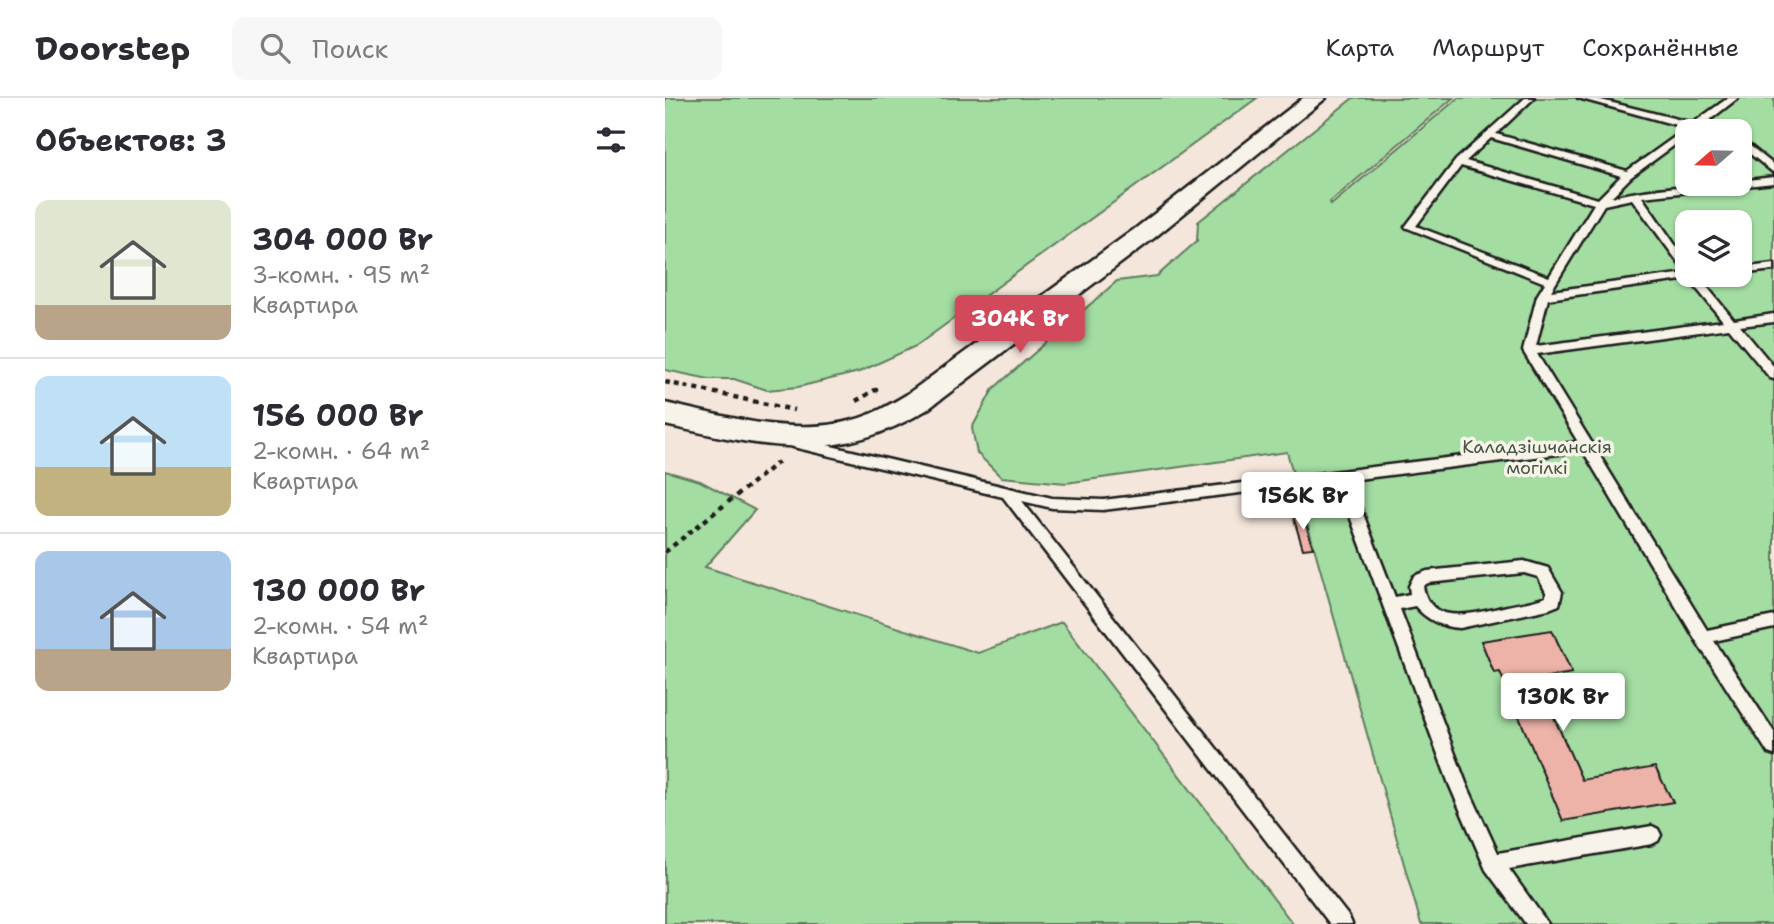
<!DOCTYPE html>
<html lang="ru">
<head>
<meta charset="utf-8">
<style>
  :root { --surface:#fff; --page:#f7f7f7; --text:#2b2b33; --muted:#7c7c81; --line:#e1e1e2; --accent:#d1495b }
  body { margin:0; font-family:"Shantell Sans",sans-serif; background:var(--page); color:var(--text); height:100vh; display:flex; flex-direction:column; font-size:26px; white-space:nowrap }
  * { box-sizing:border-box; margin:0 }
  p { font-size:23px; color:var(--muted) }
  .icon { flex:none; width:38px; height:38px; fill:none; stroke:currentColor; stroke-width:2; stroke-linecap:round; stroke-linejoin:round }
  .map { position:relative; flex:1; overflow:hidden }
  .drawer { display:flex; flex-direction:column; background:var(--surface); width:665px }
  .drawer>* { flex:none }
  .needle { width:46px; rotate:250deg }
  .controls { position:absolute; left:1010px; top:21px; display:grid; gap:14px }
  .controls a { display:grid; place-items:center; width:77px; height:77px; border-radius:14px; background:var(--surface); box-shadow:0 2px 5px #0004; font-size:35px }
  .price { position:absolute; translate:-50% -60px; padding:0 16px; border-radius:7px; background:#fff; color:#222; font-size:23px; line-height:46px; filter:drop-shadow(0 2px 4px #0008) }
  .price::after { content:''; position:absolute; left:50%; top:42px; width:21px; height:16px; margin-left:-10px; background:inherit; clip-path:polygon(0 0,100% 0,50% 100%) }
  .price.selected { background:var(--accent); color:#fff }
  ul { padding:0; list-style:none }
  li { display:flex; align-items:center; gap:21px; height:175px; padding:0 35px }
  li+li { border-top:2px solid var(--line) }
  li span { display:grid; place-items:center; flex:none; width:196px; height:140px; border-radius:14px; color:#555 }
  li>.icon { margin-inline-start:auto }
  span .icon { width:84px; height:84px; fill:#fffc; stroke-width:1 }
  li b { font-size:30px }
  h2 { display:flex; justify-content:space-between; align-items:center; height:84px; padding:0 35px; font-size:30px }
  header { display:flex; align-items:center; gap:42px; box-sizing:border-box; height:98px; padding:0 35px; background:var(--surface); border-bottom:2px solid var(--line) }
  header strong { font-size:33px }
  nav { display:flex; gap:38px; margin-inline-start:auto; font-size:24px }
  .search { width:490px; height:63px; background:var(--page); display:flex; align-items:center; gap:18px; box-sizing:border-box; padding:0 24px; border-radius:14px; color:var(--muted); font-size:26px }
  main { display:flex; flex:1; min-height:0 }
  .map>svg:first-child { display:block }
  .green { fill:#a3dda2; stroke:#607c5f; stroke-width:2; fill-rule:evenodd }
  .building { fill:#edb3a8; stroke:#1c1c1c; stroke-width:2 }
  .lines { fill:none; stroke-linecap:round; stroke-linejoin:round }
  .service-casing { stroke:#1c1c1c; stroke-width:5 }
  .tertiary-casing { stroke:#1c1c1c; stroke-width:5 }
  .path { stroke:#1c1c1c; stroke-width:4.5; stroke-dasharray:5 5; stroke-linecap:butt }
  .service { fill:#f7f3e8; fill-rule:evenodd }
  .tertiary { fill:#f7f3e8; fill-rule:evenodd }
  .labels { text-anchor:middle; stroke-width:7; stroke-linejoin:round; paint-order:stroke }
  .park-label { font-size:18px; fill:#445644; stroke:#f7f3e8 }
</style>
</head>
<body>
<header>
<strong>Doorstep</strong>
<div class="search"><svg class="icon" aria-label="search" viewBox="0 0 24 24"><circle cx="10" cy="10" r="6"/><path d="M15 15l6 6"/></svg>Поиск</div>
<nav><a>Карта</a><a>Маршрут</a><a>Сохранённые</a></nav>
</header>
<main>
<section class="drawer">
<h2>Объектов: 3<svg class="icon" aria-label="filters" viewBox="0 0 24 24"><path d="M4 7h16M4 17h16"/><circle cx="9" cy="7" r="2"/><circle cx="15" cy="17" r="2"/></svg></h2>
<ul>
<li><span style="background:linear-gradient(#dfe7d0 75%,#b9a48a 0)"><svg class="icon" aria-label="home" viewBox="0 0 24 24"><path d="M3 11l9-7 9 7M6 9v11h12V9"/></svg></span><div><b>304 000 Br</b><p>3-комн. · 95 m²</p><p>Квартира</p></div></li>
<li><span style="background:linear-gradient(#bfe0f5 65%,#c2b280 0)"><svg class="icon" aria-label="home" viewBox="0 0 24 24"><path d="M3 11l9-7 9 7M6 9v11h12V9"/></svg></span><div><b>156 000 Br</b><p>2-комн. · 64 m²</p><p>Квартира</p></div></li>
<li><span style="background:linear-gradient(#a9c7e8 70%,#b9a48a 0)"><svg class="icon" aria-label="home" viewBox="0 0 24 24"><path d="M3 11l9-7 9 7M6 9v11h12V9"/></svg></span><div><b>130 000 Br</b><p>2-комн. · 54 m²</p><p>Квартира</p></div></li>
</ul>
</section>
<div class="map">
<svg width="1109" height="826" viewBox="0 0 1109 826">
  <rect width="100%" height="100%" fill="#f5e6db"/>
  <filter id="ink" filterUnits="userSpaceOnUse"><feTurbulence type="fractalNoise" baseFrequency=".0143" numOctaves="2"/><feDisplacementMap in="SourceGraphic" scale="14" xChannelSelector="R" yChannelSelector="G"/><feConvolveMatrix kernelMatrix="1 2 1 2 8 2 1 2 1" color-interpolation-filters="sRGB"/></filter>
  <g filter="url(#ink)">
    <path class="green" d="M0 0H592L251 248 194 274 133 289 102 292 69 281H44L0 272Z
      M688 0H788L665 104 666 107 793 0H1109V826H756L622 354 401 385 336 379 312 355 307 330 328 291 452 183 492 178 532 143 533 124ZM1022 33H1074V86H1022ZM1022 124H1074V177H1022Z
      M0 373 35 383 90 412 40 469 313 555 397 524 628 826H0Z"/>
    <path class="building" d="M638 417 648 450 638 451 628 418Z
      M887 532 907 575 872 581 917 682 990 669 1008 704 898 723 835 574 829 575 816 543Z"/>
    <g class="lines">
      <defs>
        <path id="service" d="M860 0H869L831 36 962 73 1022 30 913 0H928L1028 25 1063 0H1073L1037 28 1051 33H1022V38L966 79 946 99C988 90 1032 86 1074 86V83L1109 79V85L977 99 1022 164V177H1035L1034 179 1069 222 1109 216V224L1075 228 1109 269V281L1105 280 1064 230 872 256 1042 532 1109 518V530L1049 543 1109 634V657L1103 655 1032 544 918 353 685 382 730 499 745 496 744 488 749 478 762 473 859 463 883 470 897 494 894 507 884 511 795 530C776 529 762 522 750 508L735 511 801 685 833 755 987 728 993 731 996 737 993 743 987 746 844 771 883 826H861L821 772 784 686 672 383 438 412 387 410 357 403 684 819 687 826H665L338 399 128 349 121 344 128 339 387 400 438 402 913 344 858 253 872 198 880 185 740 129 791 62ZM826 40 956 78 933 101 801 63ZM796 68 929 106 884 179 751 128ZM967 101 1021 175 886 193 939 107ZM1024 181 1058 223 871 248 883 201ZM859 475 873 479 881 494V499C867 504 852 506 838 509 809 515 765 530 758 488L763 485Z
          M1074 39 1109 67V75L1074 47Z
          M1109 166V172L1074 176V170Z"/>
        <path id="tertiary" d="M638 0H661L489 140 263 311C168 368 102 349 0 327V305C60 318 127 339 188 322 207 317 224 307 241 297L471 130Z"/>
      </defs>
      <use href="#service" class="service-casing"/>
      <use href="#tertiary" class="tertiary-casing"/>
      <path class="path" d="M0 284 129 312
        M191 303 210 292 218 293
        M0 454 116 362"/>
      <use href="#service" class="service"/>
      <use href="#tertiary" class="tertiary"/>
    </g>
  </g>
  <g class="labels">
    <g class="park-label">
      <text x="872" y="355">Каладзішчанскія<tspan x="872" dy="21">могілкі</tspan></text>
    </g>
  </g>
</svg>
<div class="controls">
<a><svg class="needle" viewBox="-14 -14 28 28"><path d="M0-13l5 13h-10z" fill="#e53935"/><path d="M0 13l5-13h-10z" fill="#7c7c81"/></svg></a>
<a><svg class="icon" aria-label="layers" viewBox="0 0 24 24"><path d="M12 4l9 5-9 5-9-5zM3 14l9 5 9-5"/></svg></a>
</div>
<b class="price selected" style="left:355px;top:257px">304K Br</b>
<b class="price" style="left:638px;top:434px">156K Br</b>
<b class="price" style="left:898px;top:635px">130K Br</b>
</div>
</main>
</body>
</html>
